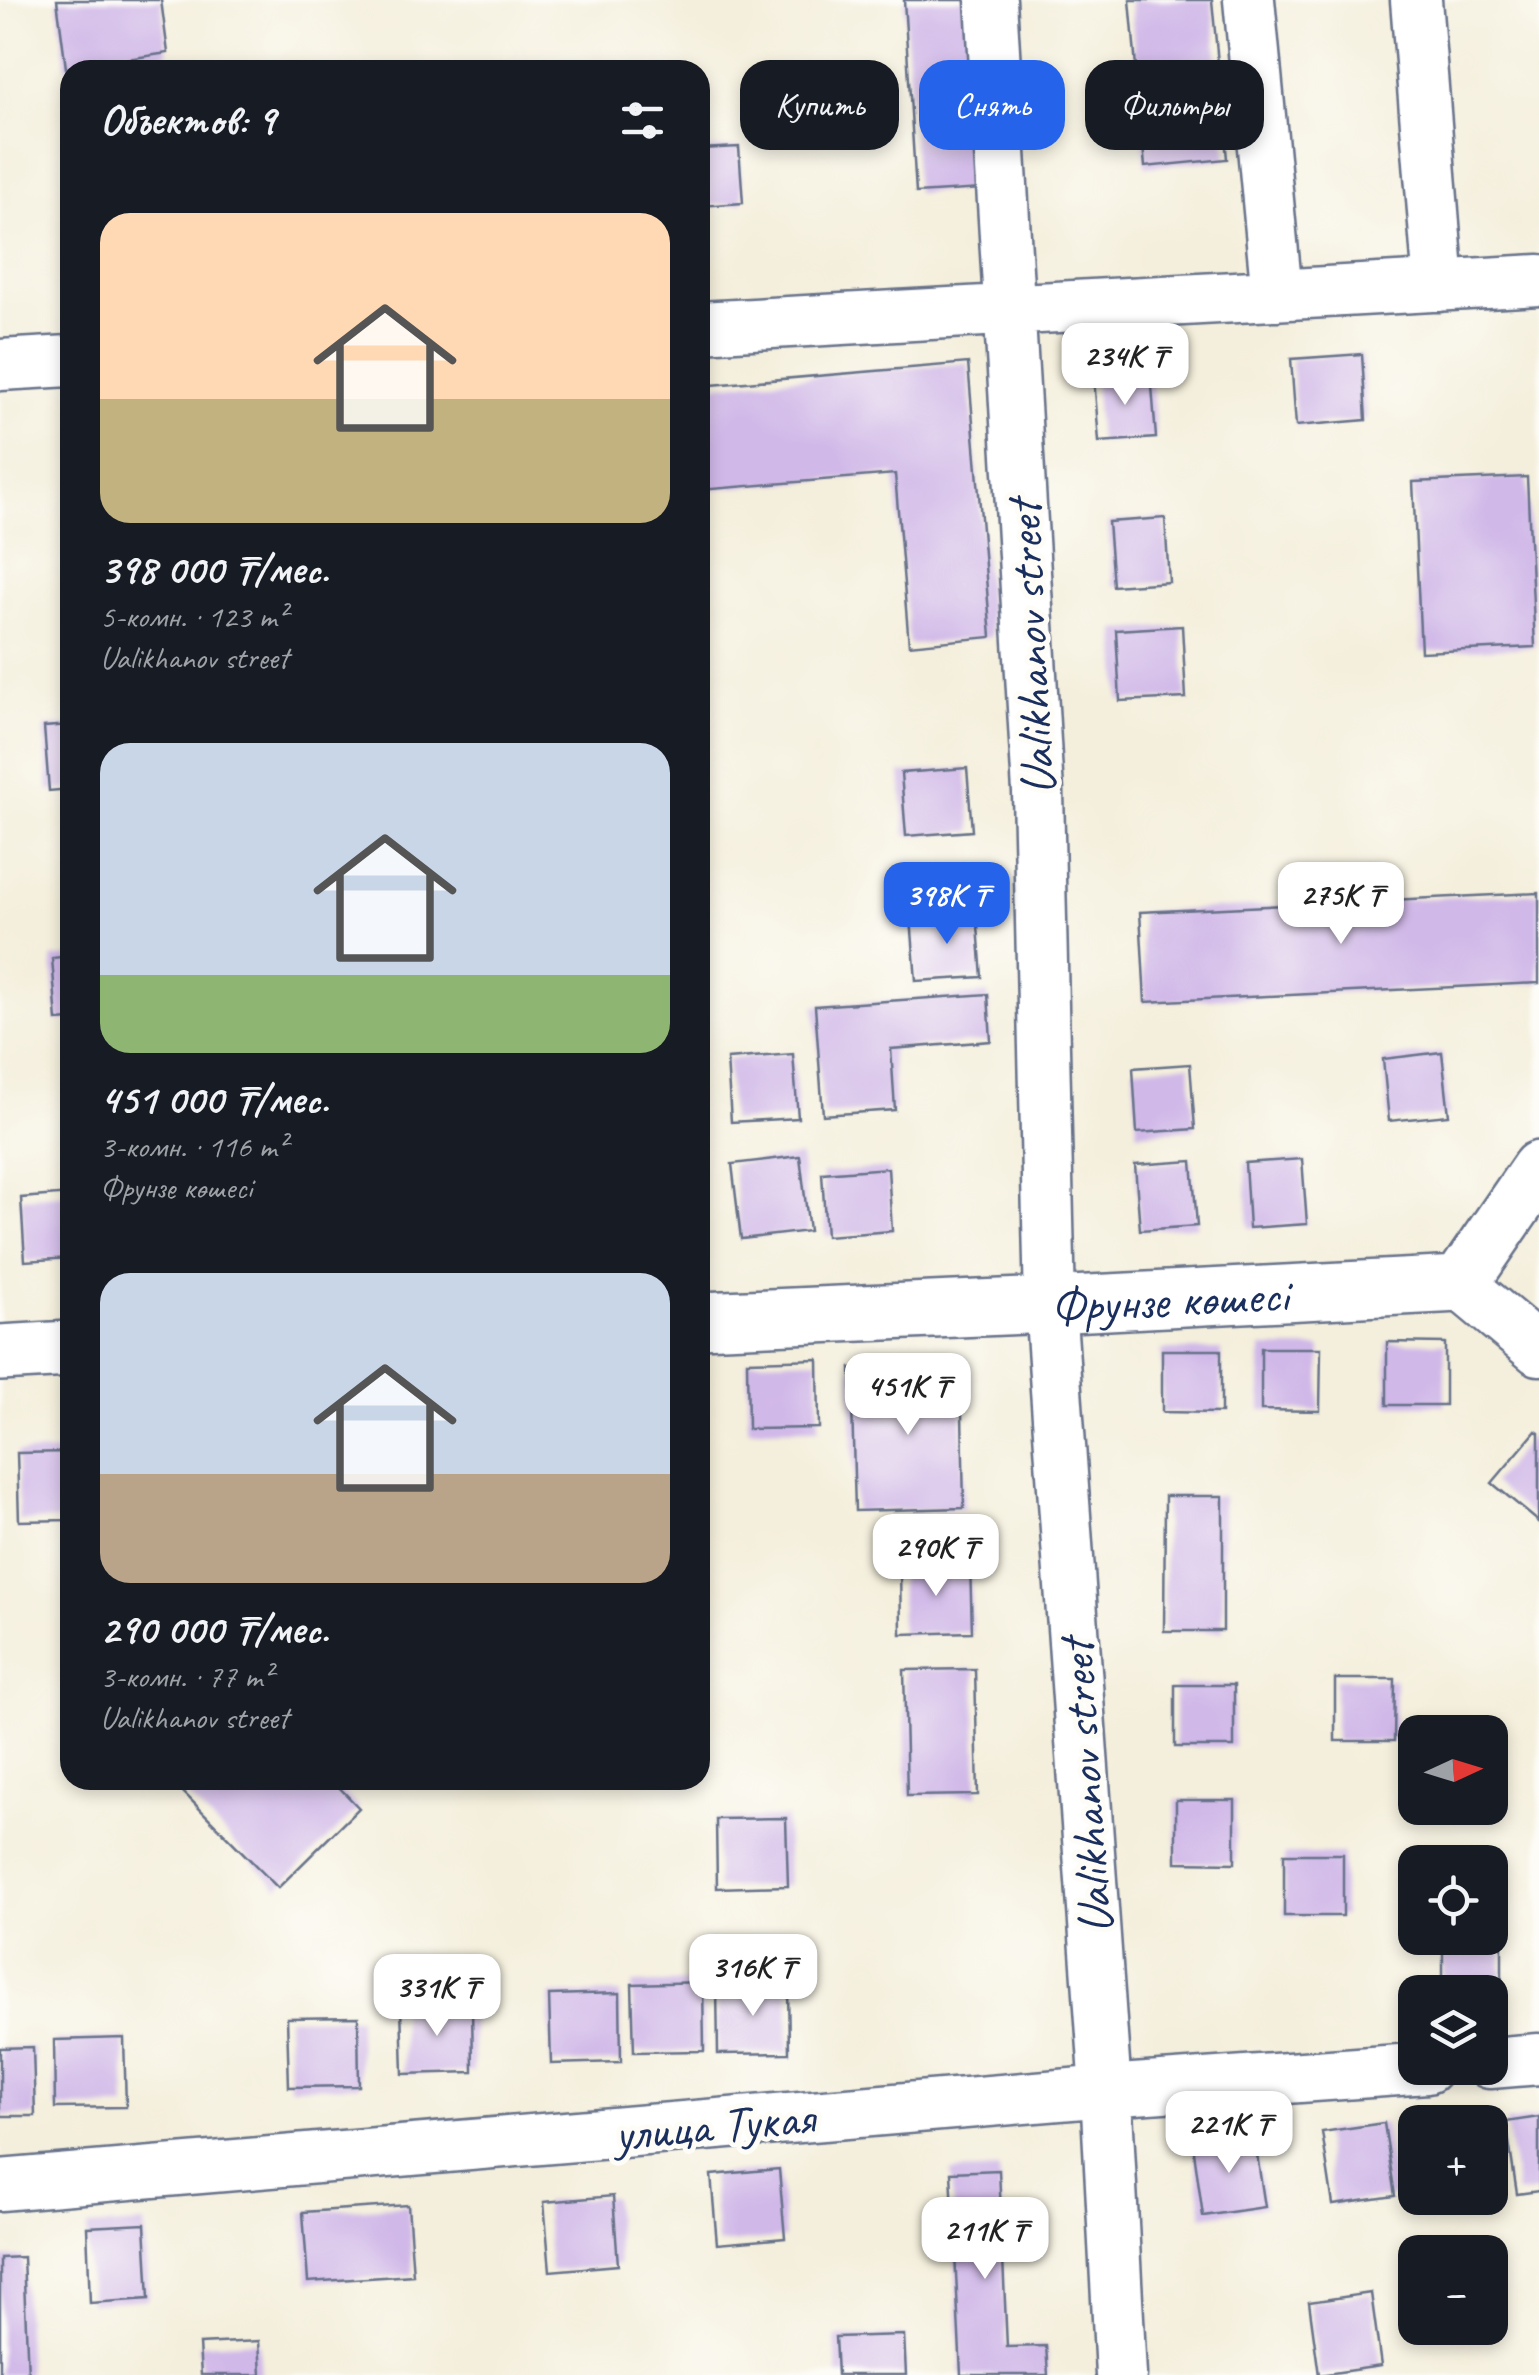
<!DOCTYPE html>
<html lang="ru">
<head>
<meta charset="utf-8">
<style>
  :root { --surface:#171b24; --page:#20242c; --text:#f1f3f6; --muted:#9ea1a6; --accent:#2563eb }
  body { margin:0; font-family:Caveat,sans-serif; background:var(--page); color:var(--text); height:100vh; display:flex; flex-direction:column; font-size:38px; white-space:nowrap }
  * { box-sizing:border-box; margin:0 }
  p { font-size:32px; color:var(--muted) }
  .icon { flex:none; width:55px; height:55px; fill:none; stroke:currentColor; stroke-width:2; stroke-linecap:round; stroke-linejoin:round }
  .map { position:relative; flex:1; overflow:hidden }
  .side { position:absolute; left:60px; top:60px; width:650px; height:1730px; display:flex; flex-direction:column; background:var(--surface); border-radius:30px; box-shadow:0 5px 15px #0003 }
  .side>* { flex:none }
  .guide { position:absolute; left:740px; top:60px; width:648px; height:90px; display:flex; gap:20px }
  .needle { width:65px; rotate:86deg }
  .controls { position:absolute; left:1398px; top:1715px; display:grid; gap:20px }
  .controls a { display:grid; place-items:center; width:110px; height:110px; border-radius:20px; background:var(--surface); box-shadow:0 5px 15px #0003; font-size:50px }
  .price { position:absolute; translate:-50% -85px; padding:0 22px; border-radius:20px; background:#fff; color:#222; font-size:32px; line-height:65px; filter:drop-shadow(0 2px 5px #0008) }
  .price::after { content:''; position:absolute; left:50%; top:60px; width:30px; height:22px; margin-left:-15px; background:inherit; clip-path:polygon(0 0,100% 0,50% 100%) }
  .price.current { background:var(--accent); color:#fff }
  ul { padding:0; list-style:none }
  li { display:grid; align-content:center; gap:20px; height:530px; padding:0 40px }
  li span { display:grid; place-items:center; height:310px; border-radius:30px; color:#555 }
  li>.icon { margin-inline-start:auto }
  span .icon { width:180px; height:180px; fill:#fffc; stroke-width:1 }
  li b { font-size:42px }
  h2 { display:flex; justify-content:space-between; align-items:center; height:120px; padding:0 40px; font-size:42px }
  .tag { padding:0 35px; border-radius:30px; background:var(--surface); box-shadow:0 5px 15px #0003; font-size:35px; line-height:90px }
  .tag.current { background:var(--accent); color:#fff }
  .map>svg:first-child { display:block }
  .building { fill:#d0b8e8 }
  .lines { fill:none; stroke-linecap:round; stroke-linejoin:round }
  .minor-casing { stroke:#67728a; stroke-width:55 }
  .major-casing { stroke:#67728a; stroke-width:60 }
  .minor { stroke:#fff; stroke-width:50 }
  .major { stroke:#fff; stroke-width:55 }
  .labels { text-anchor:middle; stroke-width:10; stroke-linejoin:round; paint-order:stroke }
  .street-label { font-size:50px; fill:#1b2f5e; stroke:#fdfcf7 }
</style>
</head>
<body>
<div class="map">
<svg width="1539" height="2375" viewBox="0 0 1539 2375">
  <rect width="100%" height="100%" fill="#fdfcf7"/>
  <filter id="ink" filterUnits="userSpaceOnUse"><feTurbulence type="fractalNoise" baseFrequency=".01" numOctaves="2"/><feDisplacementMap in="SourceGraphic" scale="20" xChannelSelector="R" yChannelSelector="G"/><feConvolveMatrix kernelMatrix="1 2 1 2 8 2 1 2 1" color-interpolation-filters="sRGB"/></filter>
  <filter id="wash" filterUnits="userSpaceOnUse"><feTurbulence type="fractalNoise" baseFrequency=".0048" numOctaves="4" result="noise"/><feDisplacementMap in="SourceGraphic" scale="40" xChannelSelector="R" yChannelSelector="G"/><feGaussianBlur stdDeviation="2.25" result="paint"/><feColorMatrix in="noise" values="0 0 0 0 0 0 0 0 0 0 0 0 0 0 0 0 0 1.4 0 .05"/><feComposite in="paint" operator="in"/></filter>
  <g filter="url(#wash)">
    <rect width="100%" height="100%" fill="#f4efdc"/>
    <g id="blocks">
      <path class="building" d="M57 0H161L168 53 66 68Z
        M904 0H987L999 188 916 193Z
        M1130 0H1212L1227 159 1145 167Z
        M739 147 743 203 700 206V149Z
        M1362 354 1366 420 1296 426 1291 359Z
        M968 363 991 637 909 645 895 474 700 490V386Z
        M1151 373 1156 438 1099 442 1094 377Z
        M1527 477 1535 647 1421 652 1413 482Z
        M1165 518 1169 582 1113 586 1108 522Z
        M1182 626 1186 698 1120 701 1116 630Z
        M70 725V789L49 791 44 727Z
        M967 768 972 831 906 836 901 773Z
        M1539 893V983L1145 1002 1140 912Z
        M977 913 982 977 916 981 911 918Z
        M70 956V1020L57 1021 52 958Z
        M988 994 991 1041 891 1049 895 1110 823 1115 815 1006Z
        M1442 1052 1449 1115 1389 1121 1383 1059Z
        M793 1054 798 1118 731 1122 727 1059Z
        M1190 1064 1195 1129 1137 1133 1133 1068Z
        M800 1156 809 1231 741 1239 732 1164Z
        M1302 1159 1307 1224 1249 1228 1245 1163Z
        M1192 1161 1197 1226 1140 1230 1135 1165Z
        M888 1168 892 1231 826 1236 822 1173Z
        M70 1194V1258L25 1261 21 1198Z
        M1387 1342 1445 1343V1405H1387Z
        M1261 1348H1321L1320 1411 1261 1410Z
        M1162 1350H1221V1413L1162 1412Z
        M818 1359 819 1428 748 1429 747 1361Z
        M961 1366 964 1508 855 1511 851 1368Z
        M1536 1431 1539 1433V1522L1492 1483Z
        M70 1452V1520L19 1521 17 1453Z
        M1165 1496H1223V1631H1164Z
        M970 1564 972 1632 901 1634 900 1565Z
        M975 1669 978 1795 907 1796 904 1670Z
        M1335 1679H1395L1394 1741H1335Z
        M1175 1685H1234V1747H1175Z
        M183 1780H332L359 1808 278 1888 177 1786Z
        M1176 1800H1235V1863L1176 1862Z
        M786 1818 788 1886 717 1888 716 1819Z
        M1284 1854H1343V1916H1284Z
        M1490 1935H1502V1998H1490V1992H1443V1938H1490Z
        M703 1982 704 2051 634 2052 632 1984Z
        M788 1984 789 2053 718 2054 717 1986Z
        M620 1993 621 2062 551 2064 549 1995Z
        M472 2004 473 2072 403 2074 401 2005Z
        M358 2017 359 2086 289 2087 287 2018Z
        M124 2038 126 2107 55 2108 54 2040Z
        M33 2047 35 2116H0V2048Z
        M1539 2117V2191L1517 2194 1506 2122Z
        M1384 2123 1395 2196 1333 2205 1322 2132Z
        M1415 2131V2173L1413 2174 1407 2132Z
        M1254 2135 1265 2207 1203 2216 1193 2144Z
        M779 2169 785 2238 717 2244 711 2175Z
        M999 2170 1007 2347 1046 2346 1048 2375H961L951 2172Z
        M613 2196 618 2265 550 2271 544 2202Z
        M1416 2198H1444V2200L1417 2204Z
        M408 2205 413 2275 308 2282 303 2212Z
        M145 2224 149 2299 90 2303 87 2227Z
        M23 2257 28 2375H0V2258Z
        M1371 2293 1381 2366 1319 2375 1309 2302Z
        M904 2335 906 2375H837L835 2337Z
        M259 2341 261 2375H201L199 2344Z"/>
    </g>
  </g>
  <g filter="url(#ink)">
    <use href="#blocks" fill-opacity="0" stroke="#67728a" stroke-width="2.5"/>
    <g class="lines">
      <defs>
        <path id="minor" d="M991 0 1038 792 1050 1305 1106 2091 1121 2375
          M1249 0 1277 295
          M1416 0 1439 286
          M700 327 1539 280
          M0 365 70 361
          M1460 1284 1539 1350
          M1490 2063 1539 2059
          M0 2185 1106 2091 1427 2068"/>
        <g id="major">
          <path id="s1" d="M700 1320 1050 1305 1460 1284 1539 1169"/>
          <path d="M0 1353 70 1349"/>
        </g>
      </defs>
      <use href="#minor" class="minor-casing"/>
      <use href="#major" class="major-casing"/>
      <use href="#minor" class="minor"/>
      <use href="#major" class="major"/>
    </g>
  </g>
  <g class="labels">
    <g class="street-label">
      <text transform="translate(1029 648) rotate(-93)" y="18">Ualikhanov street</text>
      <text dy="18" stroke="none"><textPath href="#s1" startOffset="470">Фрунзе көшесі</textPath></text>
      <text transform="translate(1084 1787) rotate(-94)" y="18">Ualikhanov street</text>
      <text transform="translate(714 2124) rotate(-5)" y="18">улица Тукая</text>
    </g>
  </g>
</svg>
<div class="controls">
<a><svg class="needle" viewBox="-14 -14 28 28"><path d="M0-13l5 13h-10z" fill="#e53935"/><path d="M0 13l5-13h-10z" fill="#9ea1a6"/></svg></a>
<a><svg class="icon" aria-label="locate" viewBox="0 0 24 24"><circle cx="12" cy="12" r="6"/><path d="M12 2v4M12 18v4M2 12h4M18 12h4"/></svg></a>
<a><svg class="icon" aria-label="layers" viewBox="0 0 24 24"><path d="M12 4l9 5-9 5-9-5zM3 14l9 5 9-5"/></svg></a>
<a>+</a>
<a>−</a>
</div>
<b class="price" style="left:1125px;top:408px">234K ₸</b>
<b class="price current" style="left:947px;top:947px">398K ₸</b>
<b class="price" style="left:1341px;top:947px">275K ₸</b>
<b class="price" style="left:908px;top:1438px">451K ₸</b>
<b class="price" style="left:936px;top:1599px">290K ₸</b>
<b class="price" style="left:753px;top:2019px">316K ₸</b>
<b class="price" style="left:437px;top:2039px">331K ₸</b>
<b class="price" style="left:1229px;top:2176px">221K ₸</b>
<b class="price" style="left:985px;top:2282px">211K ₸</b>
<div class="guide">
<a class="tag">Купить</a>
<a class="tag current">Снять</a>
<a class="tag">Фильтры</a>
</div>
<section class="side">
<h2>Объектов: 9<svg class="icon" aria-label="filters" viewBox="0 0 24 24"><path d="M4 7h16M4 17h16"/><circle cx="9" cy="7" r="2"/><circle cx="15" cy="17" r="2"/></svg></h2>
<ul>
<li><span style="background:linear-gradient(#ffd9b3 60%,#c2b280 0)"><svg class="icon" aria-label="home" viewBox="0 0 24 24"><path d="M3 11l9-7 9 7M6 9v11h12V9"/></svg></span><div><b>398 000 ₸/мес.</b><p>5-комн. · 123 m²</p><p>Ualikhanov street</p></div></li>
<li><span style="background:linear-gradient(#c9d6e8 75%,#8fb573 0)"><svg class="icon" aria-label="home" viewBox="0 0 24 24"><path d="M3 11l9-7 9 7M6 9v11h12V9"/></svg></span><div><b>451 000 ₸/мес.</b><p>3-комн. · 116 m²</p><p>Фрунзе көшесі</p></div></li>
<li><span style="background:linear-gradient(#c9d6e8 65%,#b9a48a 0)"><svg class="icon" aria-label="home" viewBox="0 0 24 24"><path d="M3 11l9-7 9 7M6 9v11h12V9"/></svg></span><div><b>290 000 ₸/мес.</b><p>3-комн. · 77 m²</p><p>Ualikhanov street</p></div></li>
</ul>
</section>
</div>
</body>
</html>
